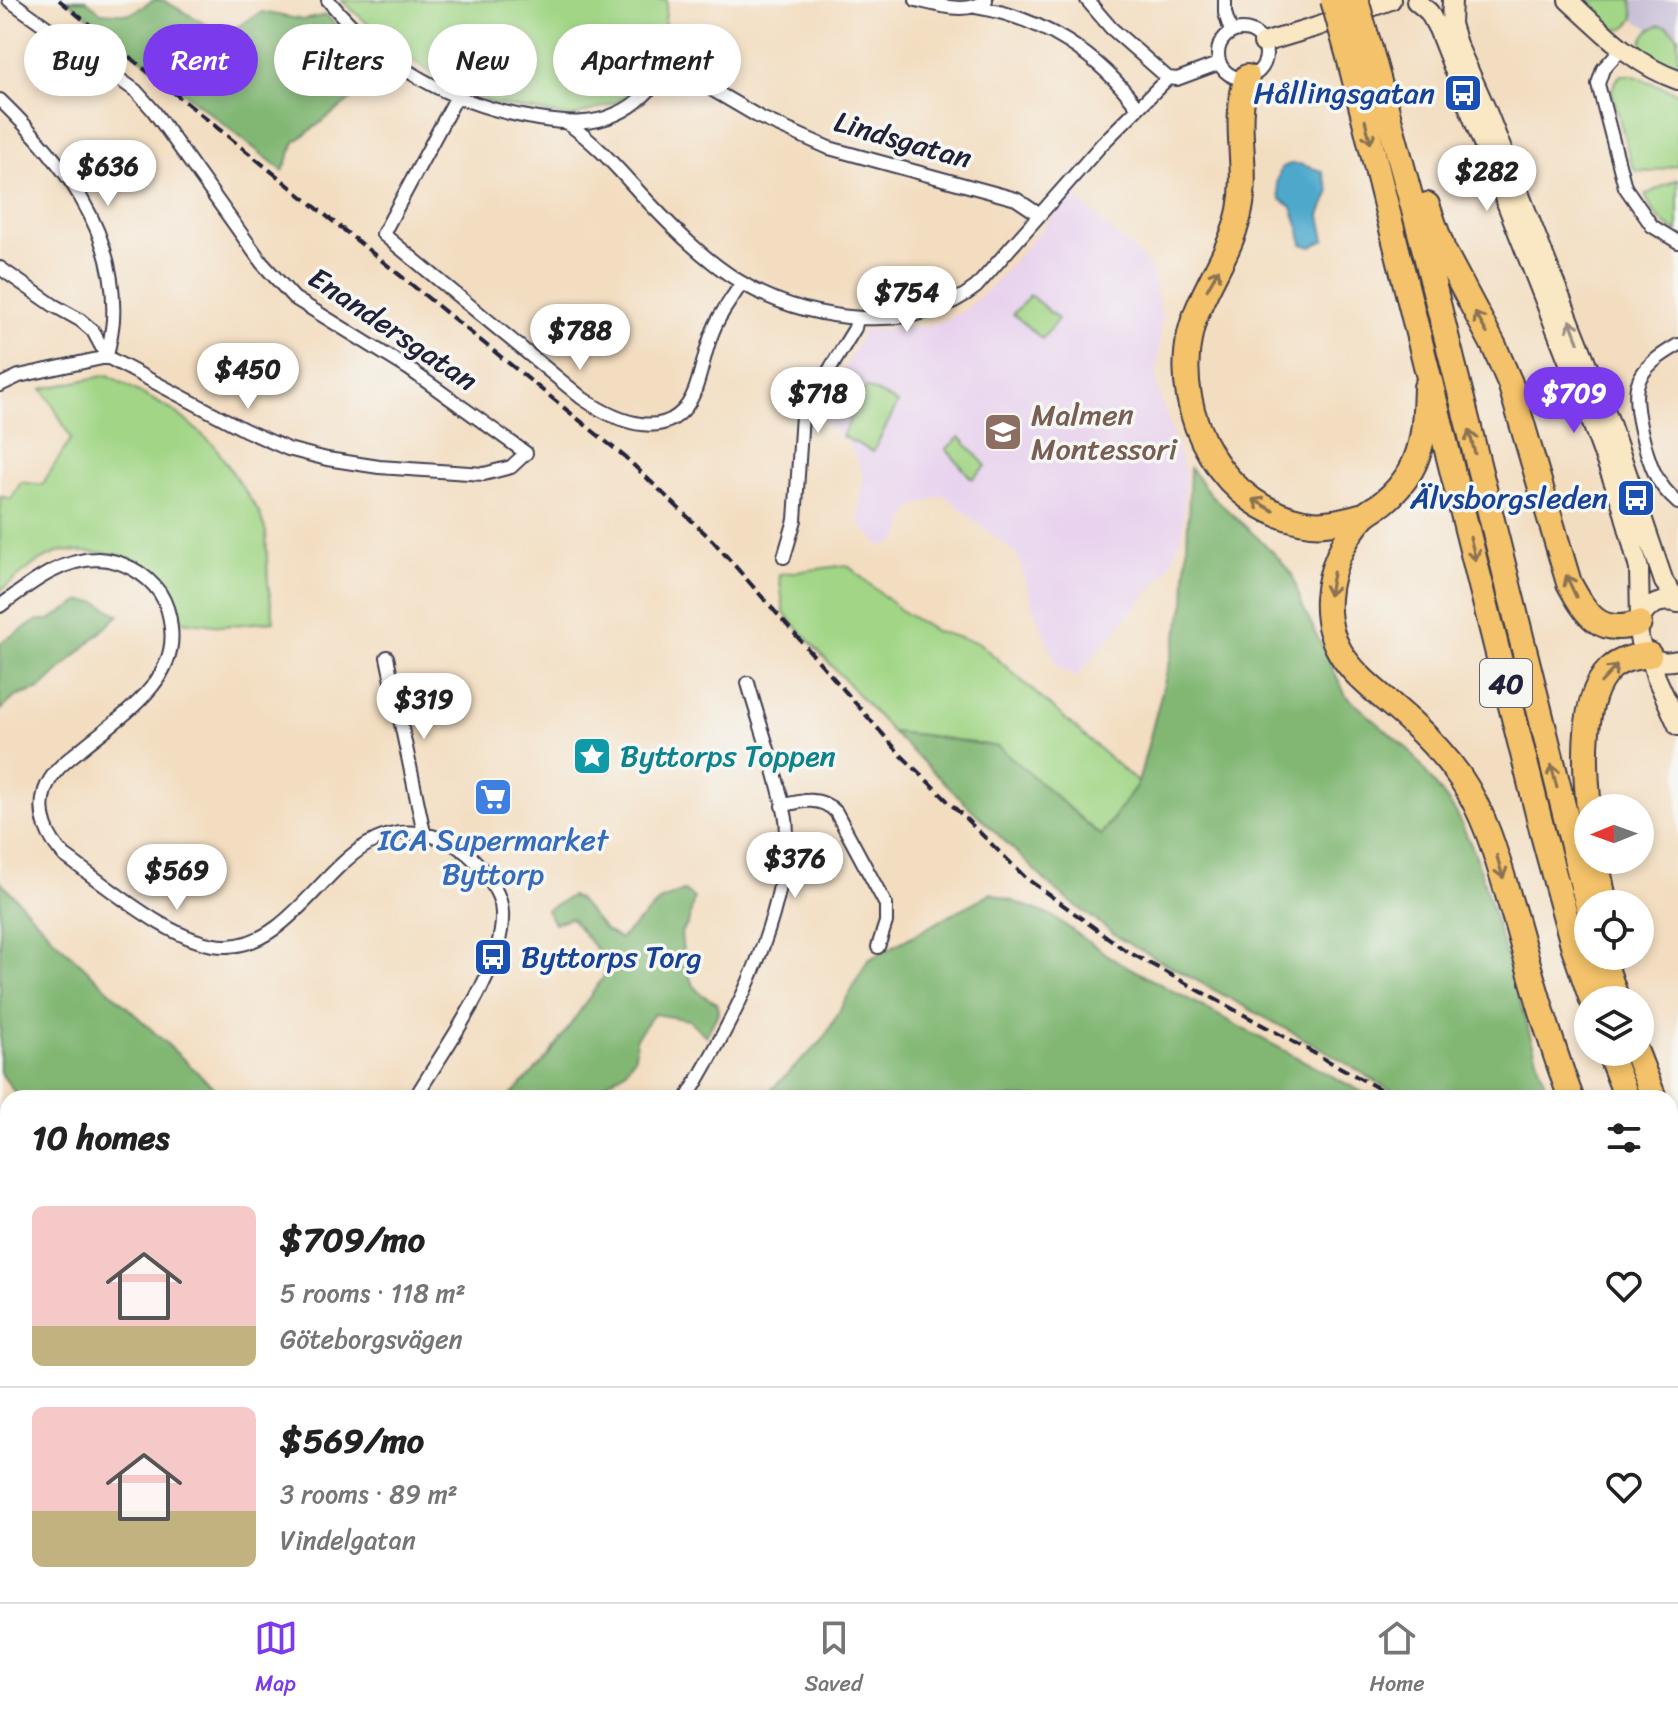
<!DOCTYPE html>
<html lang="en">
<head>
<meta charset="utf-8">
<style>
  :root { --surface:#fff; --page:#f2f2f2; --text:#222; --muted:#767676; --line:#e0e0e0; --accent:#7c3aed }
  body { margin:0; font-family:Sriracha,sans-serif; background:var(--page); color:var(--text); height:100vh; display:flex; flex-direction:column; font-size:30px; white-space:nowrap }
  * { box-sizing:border-box; margin:0 }
  p { font-size:26px; color:var(--muted) }
  .icon { flex:none; width:44px; height:44px; fill:none; stroke:currentColor; stroke-width:2; stroke-linecap:round; stroke-linejoin:round }
  .map { position:relative; flex:1; overflow:hidden }
  .panel { position:absolute; left:0px; top:1090px; width:1678px; height:512px; display:flex; flex-direction:column; background:var(--surface); border-radius:24px 24px 0 0; box-shadow:0 4px 12px #0003 }
  .panel>* { flex:none }
  .banner { position:absolute; left:24px; top:24px; width:800px; height:72px; display:flex; gap:16px }
  .needle { width:52px; rotate:269deg }
  .fabs { position:absolute; left:1574px; top:794px; display:grid; gap:16px }
  .fabs a { display:grid; place-items:center; width:80px; height:80px; border-radius:50%; background:var(--surface); box-shadow:0 4px 12px #0003; font-size:40px }
  .price { position:absolute; translate:-50% -68px; padding:0 18px; border-radius:28px; background:#fff; color:#222; font-size:26px; line-height:52px; filter:drop-shadow(0 2px 4px #0008) }
  .price::after { content:''; position:absolute; left:50%; top:48px; width:24px; height:18px; margin-left:-12px; background:inherit; clip-path:polygon(0 0,100% 0,50% 100%) }
  .price.current { background:var(--accent); color:#fff }
  ul { padding:0; list-style:none }
  li { display:flex; align-items:center; gap:24px; height:200px; padding:0 32px }
  li+li { border-top:2px solid var(--line) }
  li span { display:grid; place-items:center; flex:none; width:224px; height:160px; border-radius:12px; color:#555 }
  li>.icon { margin-inline-start:auto }
  span .icon { width:96px; height:96px; fill:#fffc; stroke-width:1 }
  li b { font-size:34px }
  h2 { display:flex; justify-content:space-between; align-items:center; height:96px; padding:0 32px; font-size:34px }
  .pill { padding:0 28px; border-radius:36px; background:var(--surface); box-shadow:0 4px 12px #0003; font-size:28px; line-height:72px }
  .pill.current { background:var(--accent); color:#fff }
  .tab-bar { display:flex; justify-content:space-around; align-items:center; height:112px; border-top:2px solid var(--line); background:var(--surface); font-size:22px; color:var(--muted) }
  .tab-bar a { display:grid; justify-items:center; gap:4px }
  .tab-bar .current { color:var(--accent) }
  .map>svg:first-child { display:block }
  .built { fill:#e8d2ee }
  .industrial { fill:#c9bfd7 }
  .green { fill:#a2d686; stroke:#627c60; stroke-width:2 }
  .forest { fill:#81b773; stroke:#526c57; stroke-width:2 }
  .water { fill:#4ea9cc; stroke:#386684; stroke-width:2 }
  .lines { fill:none; stroke-linecap:round; stroke-linejoin:round }
  .street-casing { stroke:#413e4f; stroke-width:16 }
  .secondary-casing { stroke:#413e4f; stroke-width:22 }
  .highway-casing { stroke:#413e4f; stroke-width:28 }
  .street { stroke:#fff; stroke-width:12 }
  .secondary { stroke:#fae7c3; stroke-width:18 }
  .highway { stroke:#f3c26a; stroke-width:24 }
  .rail { stroke:#22223b; stroke-width:4; stroke-dasharray:12 6; stroke-linecap:butt }
  .highway-bridge-casing { stroke:#413e4f; stroke-width:28; stroke-linecap:butt }
  .highway-bridge { stroke:#f3c26a; stroke-width:24 }
  .oneway { stroke:#8a7252 }
  .oneway2 { stroke:#998e86 }
  .labels { text-anchor:middle; stroke-width:7; stroke-linejoin:round; paint-order:stroke }
  .shield { fill:#f6f6f2; stroke:#626272; stroke-width:2 }
  .shield-label { font-size:28px; font-weight:bold; fill:#22223b }
  .transit-label { font-size:30px; fill:#164399; stroke:#f6f6f2; text-anchor:end }
  .street-label { font-size:30px; fill:#22223b; stroke:#f6f6f2 }
  .education-label { font-size:30px; fill:#785e54; stroke:#f6f6f2; text-anchor:start }
  .culture-label { font-size:30px; fill:#0d838f; stroke:#f6f6f2; text-anchor:start }
  .shop-label { font-size:30px; fill:#366cbe; stroke:#f6f6f2 }
</style>
</head>
<body>
<div class="map">
<svg width="1678" height="1602" viewBox="0 0 1678 1602">
  <rect width="100%" height="100%" fill="#f6f6f2"/>
  <filter id="ink" filterUnits="userSpaceOnUse"><feTurbulence type="fractalNoise" baseFrequency=".0125" numOctaves="2"/><feDisplacementMap in="SourceGraphic" scale="16" xChannelSelector="R" yChannelSelector="G"/><feConvolveMatrix kernelMatrix="1 2 1 2 8 2 1 2 1" color-interpolation-filters="sRGB"/></filter>
  <filter id="wash" filterUnits="userSpaceOnUse"><feTurbulence type="fractalNoise" baseFrequency=".006" numOctaves="4" result="noise"/><feDisplacementMap in="SourceGraphic" scale="32" xChannelSelector="R" yChannelSelector="G"/><feGaussianBlur stdDeviation="1.8" result="paint"/><feColorMatrix in="noise" values="0 0 0 0 0 0 0 0 0 0 0 0 0 0 0 0 0 1.4 0 .05"/><feComposite in="paint" operator="in"/></filter>
  <g filter="url(#wash)">
    <rect width="100%" height="100%" fill="#f3ddc0"/>
    <path class="built" d="M1072 194 1151 267 1162 318 1156 383 1185 472 1183 532 1168 570 1076 677 1057 667 1034 609 1017 555 944 495 914 507 909 513 899 539 888 544 881 546 859 523 863 473 850 445 820 418 864 330 934 325 965 310 990 288Z
      M1335 1594H1478L1473 1602H1340Z"/>
    <path class="industrial" d="M1609 0H1678V47L1620 10Z"/>
    <path class="green" d="M341 0H667L663 42 654 67 632 93 614 103 572 117 495 104 460 91 399 51Z
      M1582 0H1632L1634 19 1624 29 1614 30Z
      M1660 25 1667 26 1678 36V70L1646 56 1641 49C1642 36 1647 29 1660 25Z
      M1621 75H1632L1678 93V165L1651 172 1636 171 1631 162 1612 91 1615 81Z
      M1678 179V232C1661 224 1653 213 1645 195Z
      M1030 295 1058 319 1042 339 1013 314Z
      M108 375 177 413 214 445 259 512 266 532 268 583 274 621 222 626 182 621 153 571 140 561 110 553 61 551 37 562 0 591V496L11 499 21 482 42 485 71 439 53 405 42 389Z
      M866 387 898 403 873 452 842 436Z
      M960 437 986 466 972 479 946 449Z
      M847 565 900 610 935 631 979 643 1138 783 1100 836 999 747 924 735 892 732 784 613 779 574Z"/>
    <path class="forest" d="M67 0H85L101 12 130 14 154 0H163L219 32 235 28 262 12 303 20 326 15 362 51 388 72 295 142 283 171Z
      M1190 468 1211 495 1273 552 1292 574 1302 605 1346 696 1410 751 1457 814 1476 856 1549 1098H1403L1323 1049 1122 940 1055 890 892 732 923 735 999 747 1101 836 1138 783 1185 603Z
      M81 601 97 602 119 615 40 689 15 697 0 711V643L38 620H49Z
      M0 881 55 940 225 1098H19L0 1072Z
      M684 891 694 898 688 924 681 932C682 950 686 980 700 993 705 997 712 1000 717 1003L718 1013 706 1036 689 1020 654 1014 636 1038 635 1056 625 1071 598 1089 591 1098H508L548 1057 604 976V959L571 918 554 923 546 910 571 896 578 899 605 930 620 939 661 900Z
      M991 893 1052 916 1113 959 1373 1098H780L770 1091 823 1040 868 960Z
      M190 1594H286L290 1602H194Z
      M547 1594H754L762 1599V1602H553Z"/>
    <path class="water" d="M1290 164H1299L1322 171 1330 191 1320 215 1325 240 1311 247 1302 244C1302 230 1296 221 1292 207L1280 199 1277 182 1281 168Z
      M0 1369 8 1376V1594H164L169 1602H0Z"/>
  </g>
  <g filter="url(#ink)">
    <g class="lines">
      <defs>
        <path id="street" d="M328 0C384 67 452 105 538 119 564 123 591 126 616 114 640 104 654 85 670 65L759 117 829 148 1016 199 1040 215
          M916 0C938 5 967 15 986 0
          M1087 0 1111 28 1168 78
          M1225 0V13L1231 32
          M976 7C1042 18 1099 54 1138 108
          M1218 54a24 24 0 1 1 48 0a24 24 0 1 1-48 0Z
          M1621 49 1603 69 1598 84 1625 187 1652 226 1678 242
          M456 98 383 234 582 398C618 423 674 446 695 390 702 371 705 350 713 331 719 314 732 299 741 284
          M0 100C61 159 118 230 113 320 112 333 109 345 107 357
          M567 123C596 143 618 169 641 194 708 266 760 312 862 318 903 320 943 313 976 287L1102 144 1168 78 1177 79 1220 63
          M0 268 53 305 80 320 93 331 107 357
          M1678 345C1663 354 1644 365 1638 383 1631 402 1646 455 1655 474 1660 485 1669 495 1678 503
          M0 385 19 376 107 357 245 430 288 449 327 459 379 467 484 474 511 467 526 453 409 369 294 298 262 263 153 110 136 91 9 0
          M784 557 795 520 802 415 855 328 857 318
          M0 606C29 585 60 559 98 559 122 560 146 573 160 593 167 604 170 615 171 628 178 683 118 718 81 749 66 761 52 771 45 790 37 815 48 839 65 856 106 885 177 948 228 946 309 943 340 809 432 836 456 842 476 858 489 879 495 888 502 901 502 913 505 969 443 1050 415 1098
          M387 657 424 833
          M782 806C802 800 821 796 836 812L886 905V922L878 947
          M687 1098C731 1024 775 942 785 855 786 843 788 831 786 819 778 775 760 726 748 683
          M1147 1594 1152 1602
          M1513 1594 1542 1602
          M1491 1602 1497 1594"/>
        <path id="secondary" d="M1452 0 1451 24 1457 44 1486 109 1609 420 1664 582 1678 601
          M1568 0C1602 31 1634 65 1678 80
          M1416 1 1429 12 1438 29 1579 388 1622 505 1639 569 1640 620
          M1263 43 1316 27 1391 0
          M1678 603C1626 590 1625 673 1678 660
          M1650 656 1656 677 1678 726
          M0 1125 8 1128
          M1670 1414 1675 1378
          M1670 1514 1678 1469
          M409 1594 415 1602
          M1639 1602 1640 1594
          M1653 1602 1655 1594"/>
        <path id="highway" d="M1370 49 1424 247 1588 906
          M1349 57 1544 838 1574 948 1592 1000
          M1247 77C1232 125 1249 164 1240 210 1231 255 1200 290 1190 334 1172 415 1223 512 1311 523 1329 525 1347 519 1365 515
          M1427 205 1443 250 1494 346 1510 383 1569 583C1586 614 1599 637 1639 623
          M1426 387C1425 414 1425 445 1411 470 1404 482 1395 493 1384 502 1378 507 1370 510 1364 516 1344 537 1330 569 1328 598 1324 662 1372 685 1412 723 1430 740 1446 757 1460 777 1489 820 1500 870 1515 918 1532 979 1549 1039 1571 1098
          M1589 808C1585 771 1580 698 1609 670 1620 659 1634 657 1649 655
          M1596 860 1605 904
          M1602 956 1617 1000
          M1609 1052 1627 1098
          M1636 1052 1654 1098
          M1670 1136 1678 1154
          M1670 1198 1678 1215
          M1670 1331 1673 1388"/>
      </defs>
      <use href="#street" class="street-casing"/>
      <use href="#secondary" class="secondary-casing"/>
      <use href="#highway" class="highway-casing"/>
      <use href="#street" class="street"/>
      <use href="#secondary" class="secondary"/>
      <use href="#highway" class="highway"/>
      <path class="rail" d="M59 0 625 457 713 541 902 756 1026 878 1125 950 1396 1098"/>
      <defs>
        <path id="highway-bridge" d="M1333 0 1349 57
          M1356 0 1370 49"/>
      </defs>
      <use href="#highway-bridge" class="highway-bridge-casing"/>
      <use href="#highway-bridge" class="highway-bridge"/>
    </g>
    <defs><path id="oneway-shaft" d="M-6 0H5M1.5-3L5.5 0L1.5 3" fill="none" stroke-width="1.6" stroke-linecap="round" stroke-linejoin="round" transform="scale(2)"/></defs>
    <g class="oneway">
      <use href="#oneway-shaft" transform="translate(1368 132) rotate(76)"/>
      <use href="#oneway-shaft" transform="translate(1213 279) rotate(-61)"/>
      <use href="#oneway-shaft" transform="translate(1481 323) rotate(-120)"/>
      <use href="#oneway-shaft" transform="translate(1472 442) rotate(-104)"/>
      <use href="#oneway-shaft" transform="translate(1263 505) rotate(-150)"/>
      <use href="#oneway-shaft" transform="translate(1473 549) rotate(76)"/>
      <use href="#oneway-shaft" transform="translate(1331 584) rotate(101)"/>
      <use href="#oneway-shaft" transform="translate(1571 586) rotate(-115)"/>
      <use href="#oneway-shaft" transform="translate(1609 674) rotate(-47)"/>
      <use href="#oneway-shaft" transform="translate(1554 776) rotate(-104)"/>
      <use href="#oneway-shaft" transform="translate(1500 867) rotate(74)"/>
    </g>
    <use class="oneway2" href="#oneway-shaft" transform="translate(1574 331) rotate(-111)"/>
  </g>
  <defs>
    <symbol id="bus-square" viewBox="-11 -11 22 22"><rect x="-9" y="-9" width="18" height="18" rx="4" fill="#1a4fb4" stroke="#f6f6f2"/><path d="M-5-6H5V4H4V6H2V4H-2V6H-4V4H-5ZM-3.5-4V0h7V-4ZM-3.5 1.2v1.5H-2V1.2ZM2 1.2v1.5H3.5V1.2Z" fill="#fff"/></symbol>
    <symbol id="school-square" viewBox="-11 -11 22 22"><rect x="-9" y="-9" width="18" height="18" rx="4" fill="#8d6e63" stroke="#f6f6f2"/><path d="M0-5L7-2L0 1L-7-2ZM-4 1L0 2.5L4 1V4Q0 6-4 4Z" fill="#fff"/></symbol>
    <symbol id="sight-square" viewBox="-11 -11 22 22"><rect x="-9" y="-9" width="18" height="18" rx="4" fill="#0f9aa8" stroke="#f6f6f2"/><path d="M0-6L1.8-2.2L6-1.7L2.9 1.2L3.7 5.4L0 3.3L-3.7 5.4L-2.9 1.2L-6-1.7L-1.8-2.2Z" fill="#fff"/></symbol>
    <symbol id="supermarket-square" viewBox="-11 -11 22 22"><rect x="-9" y="-9" width="18" height="18" rx="4" fill="#3f7fe0" stroke="#f6f6f2"/><path d="M-6-5.5h2.5l.6 2H6L4.5 2H-2.5L-4.4-4H-6ZM-1.5 3.2a1.3 1.3 0 1 0 .1 0ZM3 3.2a1.3 1.3 0 1 0 .1 0Z" fill="#fff"/></symbol>
  </defs>
  <g fill-rule="evenodd">
    <use href="#bus-square" x="1441" y="71" width="44" height="44"/>
    <use href="#school-square" x="981" y="410" width="44" height="44"/>
    <use href="#bus-square" x="1614" y="476" width="44" height="44"/>
    <use href="#sight-square" x="570" y="734" width="44" height="44"/>
    <use href="#supermarket-square" x="471" y="775" width="44" height="44"/>
    <use href="#bus-square" x="471" y="935" width="44" height="44"/>
  </g>
  <g class="labels">
    <rect class="shield" x="1480" y="659" width="52" height="48" rx="6"/>
    <g class="shield-label">
      <text x="1506" y="693">40</text>
    </g>
    <g class="transit-label">
      <text x="1435" y="103">Hållingsgatan</text>
      <text x="1608" y="508">Älvsborgsleden</text>
      <text x="521" y="967" text-anchor="start">Byttorps Torg</text>
    </g>
    <g class="street-label">
      <text transform="translate(903 140) rotate(16)" y="10">Lindsgatan</text>
      <text transform="translate(393 329) rotate(34)" y="10">Enandersgatan</text>
    </g>
    <g class="education-label">
      <text x="1031" y="425">Malmen<tspan x="1031" dy="34">Montessori</tspan></text>
    </g>
    <g class="culture-label">
      <text x="620" y="766">Byttorps Toppen</text>
    </g>
    <g class="shop-label">
      <text x="493" y="850">ICA Supermarket<tspan x="493" dy="34">Byttorp</tspan></text>
    </g>
  </g>
</svg>
<div class="fabs">
<a><svg class="needle" viewBox="-14 -14 28 28"><path d="M0-13l5 13h-10z" fill="#e53935"/><path d="M0 13l5-13h-10z" fill="#767676"/></svg></a>
<a><svg class="icon" aria-label="locate" viewBox="0 0 24 24"><circle cx="12" cy="12" r="6"/><path d="M12 2v4M12 18v4M2 12h4M18 12h4"/></svg></a>
<a><svg class="icon" aria-label="layers" viewBox="0 0 24 24"><path d="M12 4l9 5-9 5-9-5zM3 14l9 5 9-5"/></svg></a>
</div>
<b class="price" style="left:108px;top:208px">$636</b>
<b class="price" style="left:1487px;top:213px">$282</b>
<b class="price" style="left:907px;top:334px">$754</b>
<b class="price" style="left:580px;top:372px">$788</b>
<b class="price" style="left:248px;top:411px">$450</b>
<b class="price" style="left:818px;top:435px">$718</b>
<b class="price current" style="left:1574px;top:435px">$709</b>
<b class="price" style="left:424px;top:741px">$319</b>
<b class="price" style="left:795px;top:900px">$376</b>
<b class="price" style="left:177px;top:912px">$569</b>
<div class="banner">
<a class="pill">Buy</a>
<a class="pill current">Rent</a>
<a class="pill">Filters</a>
<a class="pill">New</a>
<a class="pill">Apartment</a>
</div>
<section class="panel">
<h2>10 homes<svg class="icon" aria-label="filters" viewBox="0 0 24 24"><path d="M4 7h16M4 17h16"/><circle cx="9" cy="7" r="2"/><circle cx="15" cy="17" r="2"/></svg></h2>
<ul>
<li><span style="background:linear-gradient(#f6c9c9 75%,#c2b280 0)"><svg class="icon" aria-label="home" viewBox="0 0 24 24"><path d="M3 11l9-7 9 7M6 9v11h12V9"/></svg></span><div><b>$709/mo</b><p>5 rooms · 118 m²</p><p>Göteborgsvägen</p></div><svg class="icon" aria-label="heart" viewBox="0 0 24 24"><path d="M12 20l-8-8c-3-5 5-10 8-4 3-6 11-1 8 4z"/></svg></li>
<li><span style="background:linear-gradient(#f6c9c9 65%,#c2b280 0)"><svg class="icon" aria-label="home" viewBox="0 0 24 24"><path d="M3 11l9-7 9 7M6 9v11h12V9"/></svg></span><div><b>$569/mo</b><p>3 rooms · 89 m²</p><p>Vindelgatan</p></div><svg class="icon" aria-label="heart" viewBox="0 0 24 24"><path d="M12 20l-8-8c-3-5 5-10 8-4 3-6 11-1 8 4z"/></svg></li>
</ul>
</section>
</div>
<nav class="tab-bar">
<a class="current"><svg class="icon" aria-label="map" viewBox="0 0 24 24"><path d="M3 6l6-2 6 2 6-2v14l-6 2-6-2-6 2zM9 4v14M15 6v14"/></svg>Map</a>
<a><svg class="icon" aria-label="saved" viewBox="0 0 24 24"><path d="M7 4h10v16l-5-4-5 4z"/></svg>Saved</a>
<a><svg class="icon" aria-label="home" viewBox="0 0 24 24"><path d="M3 11l9-7 9 7M6 9v11h12V9"/></svg>Home</a>
</nav>
</body>
</html>
